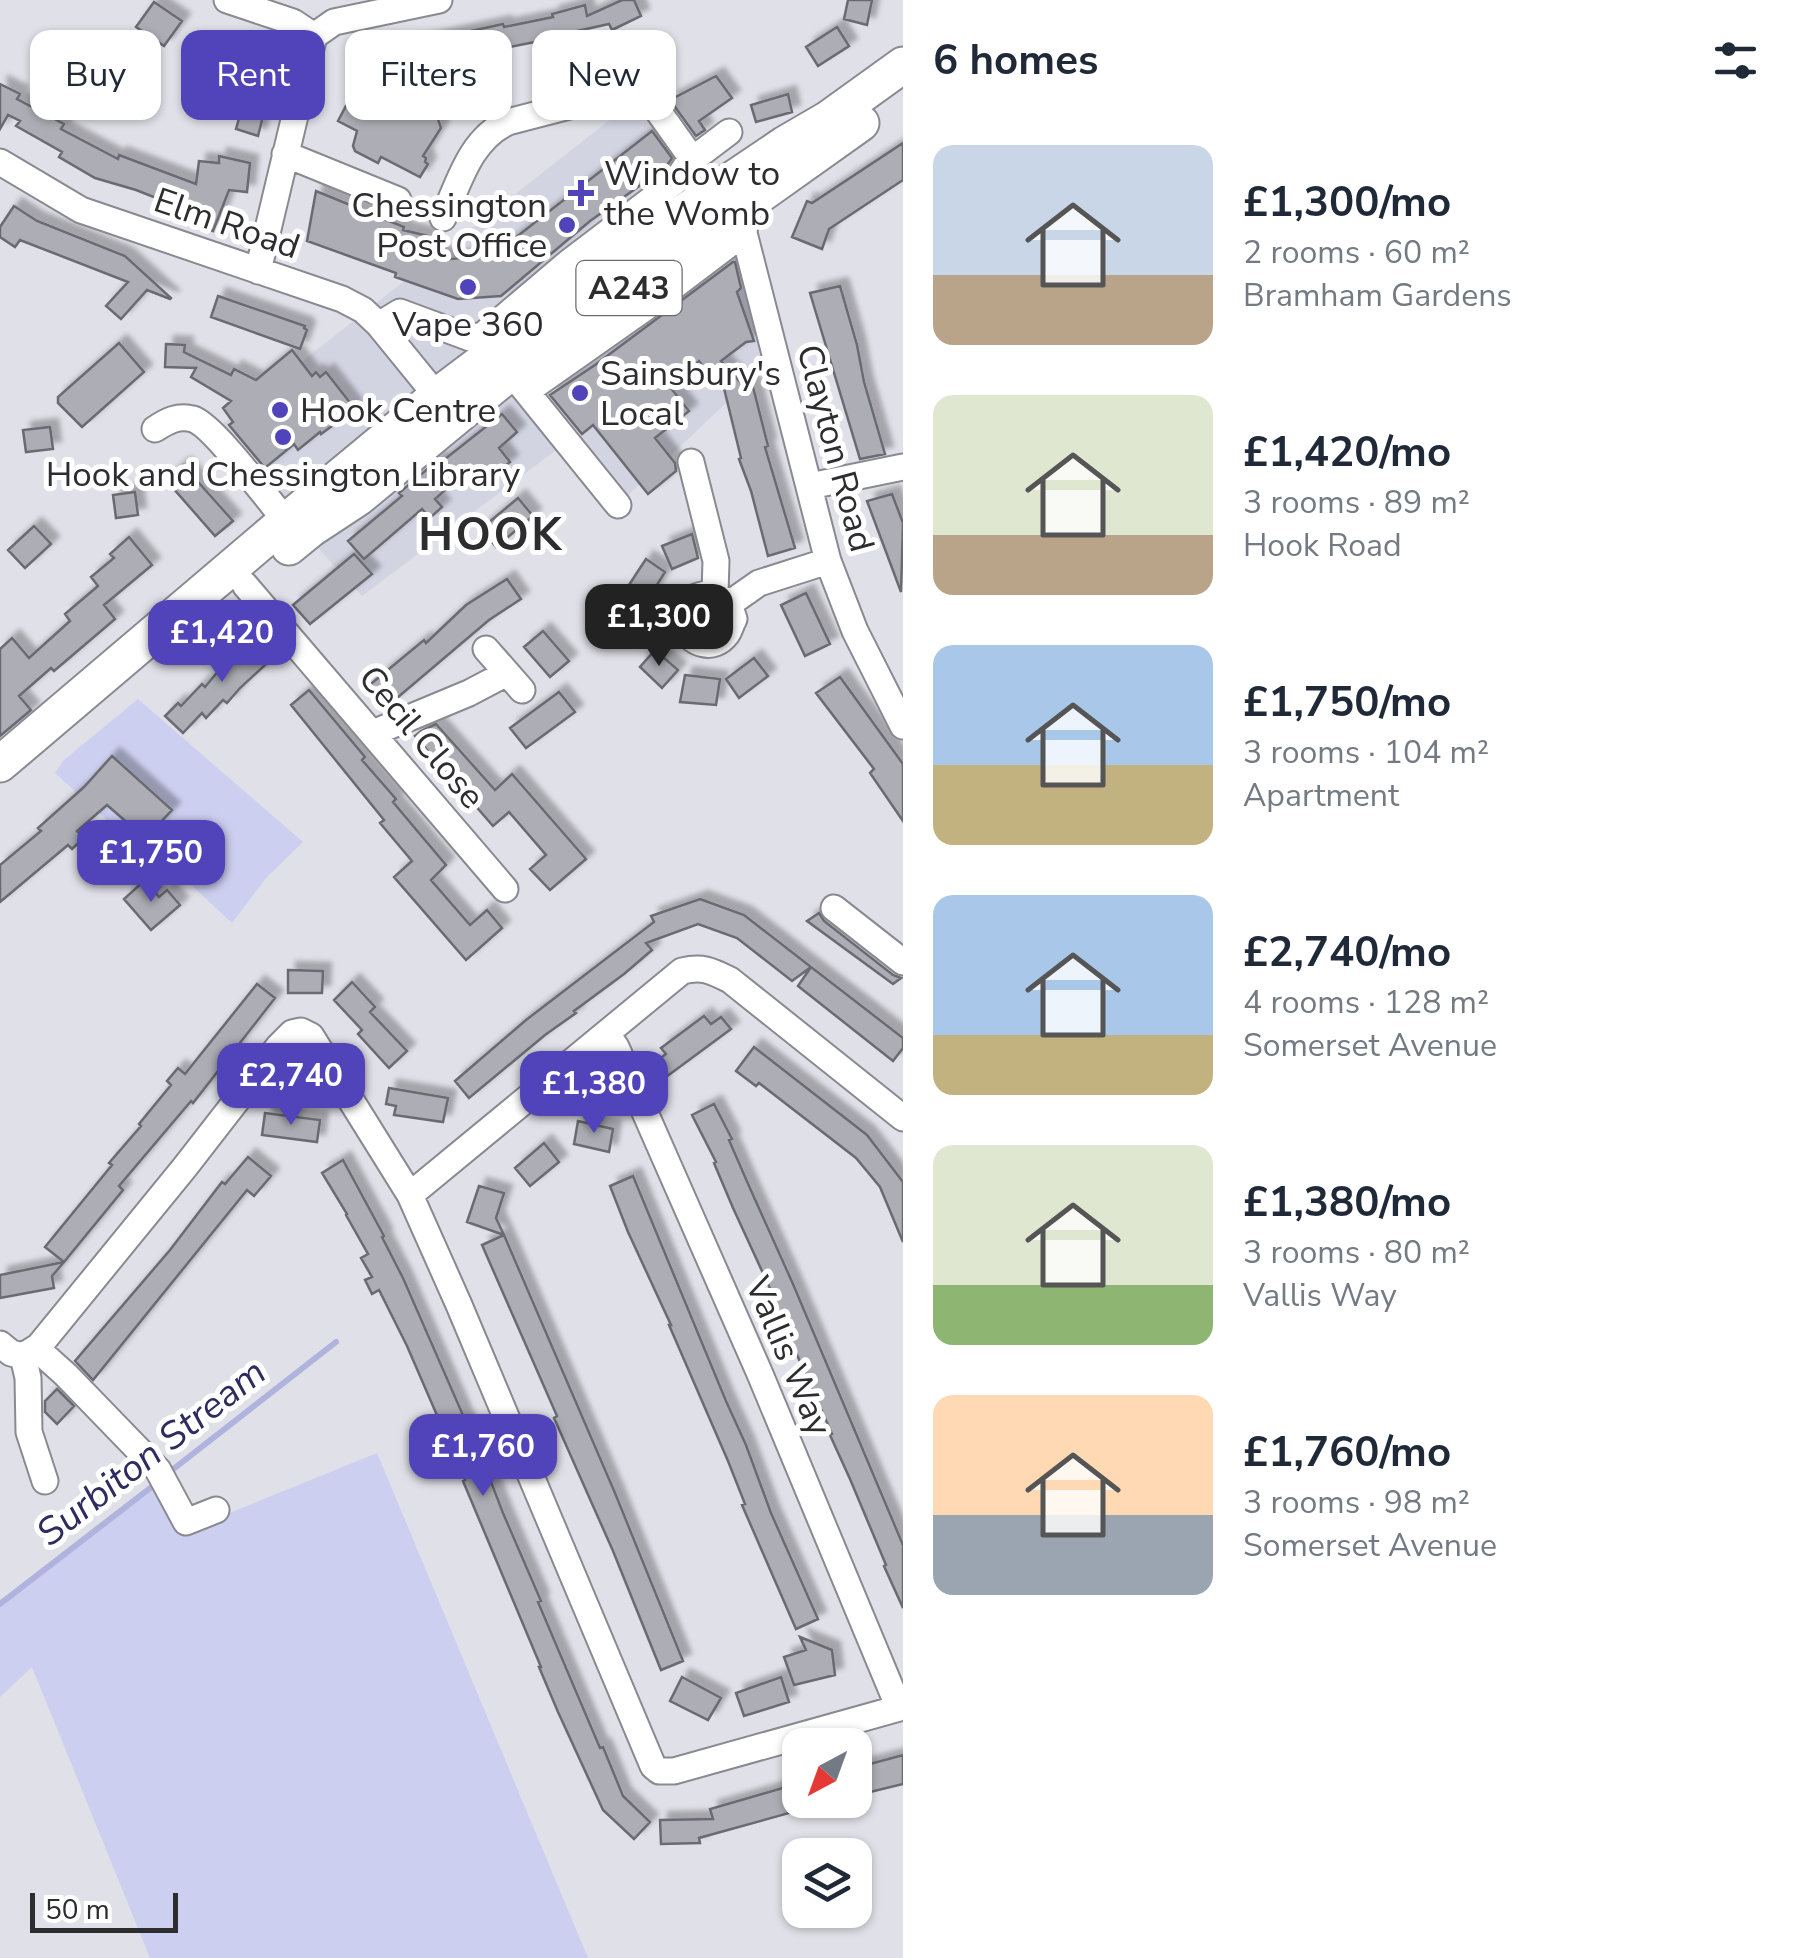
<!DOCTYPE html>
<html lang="en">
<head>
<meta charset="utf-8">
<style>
  :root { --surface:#fff; --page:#f2f2f3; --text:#1f2937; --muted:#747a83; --accent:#5144bb }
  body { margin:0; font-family:"Nunito Sans",sans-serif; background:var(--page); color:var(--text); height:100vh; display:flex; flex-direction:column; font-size:38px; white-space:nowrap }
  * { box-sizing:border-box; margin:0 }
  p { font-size:32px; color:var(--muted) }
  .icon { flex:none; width:55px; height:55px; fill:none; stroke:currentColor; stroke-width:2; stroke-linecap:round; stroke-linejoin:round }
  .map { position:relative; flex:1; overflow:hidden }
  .sheet { display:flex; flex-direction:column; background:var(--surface); width:890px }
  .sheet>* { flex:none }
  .guide { position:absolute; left:30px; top:30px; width:722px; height:90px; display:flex; gap:20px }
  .needle { width:65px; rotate:221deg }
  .tools { position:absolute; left:782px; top:1728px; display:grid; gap:20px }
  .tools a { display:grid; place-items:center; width:90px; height:90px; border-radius:20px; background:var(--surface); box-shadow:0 2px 8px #0004; font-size:50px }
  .scale { position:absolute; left:30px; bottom:25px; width:148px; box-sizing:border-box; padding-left:10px; border:5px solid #2d2d30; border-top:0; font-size:28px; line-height:35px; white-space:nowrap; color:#2d2d30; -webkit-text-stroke:8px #fff; paint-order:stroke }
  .price { position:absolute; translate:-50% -85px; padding:0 22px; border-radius:20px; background:var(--accent); color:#fff; font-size:32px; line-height:65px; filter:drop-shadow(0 2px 5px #0008) }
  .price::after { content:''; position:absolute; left:50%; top:60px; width:30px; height:22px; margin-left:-15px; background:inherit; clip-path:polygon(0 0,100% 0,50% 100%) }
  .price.current { background:#222; color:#fff }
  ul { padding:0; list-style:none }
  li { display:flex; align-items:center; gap:30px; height:250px; padding:0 30px }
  li span { display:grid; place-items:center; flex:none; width:280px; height:200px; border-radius:20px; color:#555 }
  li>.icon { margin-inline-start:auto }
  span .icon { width:120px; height:120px; fill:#fffc; stroke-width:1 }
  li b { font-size:42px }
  h2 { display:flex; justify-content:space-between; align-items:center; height:120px; padding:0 30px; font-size:42px }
  .chip { padding:0 35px; border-radius:20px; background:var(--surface); box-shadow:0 2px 8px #0004; font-size:35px; line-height:90px }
  .chip.current { background:var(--accent); color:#fff }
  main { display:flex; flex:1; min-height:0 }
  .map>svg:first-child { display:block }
  .built { fill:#d3d4e2 }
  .green { fill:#cdcff0 }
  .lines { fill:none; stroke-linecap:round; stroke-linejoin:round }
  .stream { stroke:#b0b3dd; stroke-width:6 }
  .building { fill:#adaeb5; stroke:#6b6b72; stroke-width:2.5; filter:url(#shadow) }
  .minor-casing { stroke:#898991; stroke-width:29 }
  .highway-casing { stroke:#898991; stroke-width:39 }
  .minor { stroke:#fff; stroke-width:25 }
  .highway { stroke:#fff; stroke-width:35 }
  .poi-dot { fill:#5144bb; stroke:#fff; stroke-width:4 }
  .labels { text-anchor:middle; stroke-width:10; stroke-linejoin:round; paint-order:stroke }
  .shield { fill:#fff; stroke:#6c6c6e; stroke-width:2.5 }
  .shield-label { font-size:32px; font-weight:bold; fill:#2d2d30 }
  .poi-label { font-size:35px; fill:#2d2d30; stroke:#fff; text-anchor:start }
  .street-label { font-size:35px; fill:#2d2d30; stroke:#fff }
  .water-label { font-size:38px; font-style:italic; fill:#2d2b5f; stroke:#fff }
  .district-label { font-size:45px; font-weight:bold; letter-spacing:2.5px; fill:#2d2d30; stroke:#fff }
</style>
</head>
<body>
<main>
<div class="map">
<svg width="903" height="1958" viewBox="0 0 903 1958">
  <defs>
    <filter id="shadow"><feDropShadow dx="8" dy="-8" stdDeviation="2.5" flood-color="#0004"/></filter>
  </defs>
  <rect width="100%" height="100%" fill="#e0e0e8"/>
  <path class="built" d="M663 78 744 233 776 356 618 505 567 442 362 596 212 432Z"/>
  <path class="green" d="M138 699 303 842 266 878 232 923 160 856 153 862 55 773 64 760Z
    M377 1453 588 1958H150L32 1667 0 1697V1599L3 1602 159 1480 183 1532Z"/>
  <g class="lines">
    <path class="stream" d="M167 1474 336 1342
      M0 1604 158 1482"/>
  </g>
  <path class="building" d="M622 0H634L641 16 612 30 609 24 550 37V39L459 57 461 68 422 78 411 44 503 24 504 27 553 17 552 14 585 5 587 16Z
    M848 0H872L867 25 844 19Z
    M154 2 182 21 164 46 136 27Z
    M837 27 849 46 818 66 806 47Z
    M257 42 279 48 260 115 263 116 258 136 236 129 242 108 238 107Z
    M379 58 425 81 441 128 423 156 426 158 425 162 428 164 420 177 381 157 378 163 355 151 353 146 357 131 338 121 348 102 356 107Z
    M716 76 732 98 699 121 705 130 696 136 670 100Z
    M0 84 20 94 17 99 64 124 61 129 118 159 119 155 196 184 199 161 219 163V156L250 163 247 192 229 190 213 231 193 223 197 214 136 190 95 178 59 157 62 152 16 126 20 121 8 115 0 129Z
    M788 94 792 112 756 122 751 105Z
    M652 131 672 158 666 167 590 221 501 296 458 299 395 277 396 273 307 241 316 191 404 227 403 230 428 236 424 249 450 259 492 256Z
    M903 143V180L829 229 822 249 792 237 807 201 812 203Z
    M14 206 37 221 125 256 171 298 170 299 147 290 121 319 106 306 128 282 20 240 15 247 0 237V227Z
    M733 262H735L741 288 737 292 754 341 746 342 721 361 743 385 752 383 768 446 765 447 795 548 768 556 751 491 739 459 741 458 720 372 712 378 699 361 670 387 689 411 655 438 675 463 676 471 648 494 593 425 582 434 550 395 595 365Z
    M840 286 857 345 864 382 885 454 860 459 810 293Z
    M218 296 305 326 304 328 307 330 300 349 211 317Z
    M119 343 144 372 82 427 58 403V397Z
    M166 344 185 345 184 352 231 375 234 369 256 380 292 350 312 376 316 372 320 377 326 372 355 409 321 434 320 432 298 450 294 444 265 468 229 425 233 422 223 408 231 401 191 377 196 368 165 367Z
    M502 414 517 432 499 448 510 462 491 477 487 473 473 484 464 473 435 499 442 507 430 518 422 509 364 559 348 541 402 496 399 493 438 460 440 463Z
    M50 427 53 449 26 452 23 430Z
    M183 465 233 521 215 536 166 480Z
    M135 492 138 515 116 518 113 495Z
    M892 494 903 523 901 592 867 501Z
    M518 498 533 516 496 547 481 529Z
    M34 526 51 544 25 568 8 550Z
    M692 534 698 558 672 569 662 546Z
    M129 537 152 565 104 605 115 619 54 671 51 668 19 696 31 710 0 736V649L12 638 29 658 70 621 65 614 98 586 91 577 114 558 110 554Z
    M354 554 372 574 310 624 293 605Z
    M646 559 665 572 647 601 627 588Z
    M507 579 521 599 489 620 384 709 366 688 424 640 426 643 466 605Z
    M806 593 830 644 805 656 781 605Z
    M643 611 647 641 624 645 619 614Z
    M543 631 569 661 550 677 524 647Z
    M259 636 276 655 240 688 227 703 223 700 206 718 202 713 183 733 165 716 178 703 181 706 202 684 205 687 220 669 222 670Z
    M655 650 678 670 662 688 640 667Z
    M754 658 768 676 739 698 726 679Z
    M685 675 720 679 716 705 680 702Z
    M840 677 903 764V821L870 773 874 769 816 693Z
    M309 690 365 757 362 760 396 799 393 802 446 865 431 880 470 925 487 910 502 928 466 960 394 877 412 861 380 823 384 820 291 705Z
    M559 692 575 712 526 748 510 728Z
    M436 724 495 790 512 774 586 859 550 890 530 869 546 855 509 812 493 826 415 736 421 731Z
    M112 756 172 810 153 830 147 825 139 833 107 805 77 831 84 838 72 849 68 845 0 902V865L41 831 38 828 84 787Z
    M145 880 159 897 167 890 180 905 151 930 124 899Z
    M700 899 744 915 811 967 792 981 737 938 698 924 646 943 652 950 624 974 574 1011 576 1013 545 1035 469 1098 455 1081 526 1020 654 922 651 916Z
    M819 913 824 921 893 975 901 978 893 984 807 921Z
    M811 967 903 1038V1048L893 1061 798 986Z
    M288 970 323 971 322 993H288Z
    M352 982 375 1007 370 1012 407 1051 389 1068 358 1034 362 1030 334 1000Z
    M257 984 275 998 193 1103 191 1101 119 1186 123 1190 64 1262 45 1247 112 1165 109 1163 141 1126 139 1124 171 1085 167 1081 178 1068 185 1074Z
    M704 1016 711 1024 721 1017 731 1029 666 1077 655 1062 666 1054 661 1048Z
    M754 1047 867 1135 903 1182V1242L880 1187 856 1158 759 1083 756 1086 736 1071Z
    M389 1088 448 1098 443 1122 394 1115 396 1106 386 1104Z
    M714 1104 732 1139 729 1140 749 1186 793 1284 903 1545V1608L884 1566 886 1565 850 1479 830 1435 832 1434 771 1296 773 1295 733 1208 714 1163 716 1162 692 1115Z
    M265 1113 320 1120 317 1142 262 1135Z
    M578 1121 613 1129 609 1152 574 1144Z
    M544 1143 559 1162 530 1186 515 1168Z
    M248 1157 271 1176 254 1196 247 1190 93 1380 75 1361 170 1250 222 1182 225 1184Z
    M343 1160 384 1236 382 1237 403 1278 483 1461 503 1513 541 1601 538 1602 600 1748 603 1747 623 1796 650 1822 634 1839 603 1810 558 1712 539 1667H541L463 1481 465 1480 407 1346 379 1290 372 1294 365 1280 372 1277 361 1258 368 1254 346 1215 347 1214 322 1173Z
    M633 1176 726 1401 746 1445 771 1513 818 1619 796 1629 742 1505 745 1504 728 1461 669 1325H671L628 1232 610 1186Z
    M479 1186 504 1193 496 1218 504 1235 467 1222Z
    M504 1235 615 1493 683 1661 661 1670 613 1551 554 1418 557 1416 482 1245Z
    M64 1262 52 1276 54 1288 0 1298V1275Z
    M57 1389 74 1406 57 1424 45 1412V1401Z
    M800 1637 832 1650 835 1675 794 1685 784 1657 806 1650Z
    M682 1677 721 1698 708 1720 670 1701Z
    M781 1677 789 1702 744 1716 736 1693Z
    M903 1755V1784L862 1794 855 1768Z
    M793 1785 800 1810 699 1838 700 1843 661 1844 660 1820 713 1819 710 1809Z"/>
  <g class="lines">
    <defs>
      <path id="minor" d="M227 0 293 22 314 36
        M285 154 398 200
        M0 162 81 210 342 299 363 310 379 325 445 406
        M742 196 747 205 744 233 828 561 855 631 903 726
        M443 218C459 183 470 139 508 122L635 89 646 94 693 160
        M258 271 314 36 334 22 439 0
        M379 325 400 312 470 338 483 335 568 263 677 180 688 163 729 132
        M517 380 618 505
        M527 391 645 308 744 233
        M155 429C167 421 178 415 193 419 213 425 269 501 286 521
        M691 462 716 561 715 593
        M810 486 903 467
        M245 585 505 889
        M729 604 715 593C645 598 699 671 727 634 730 630 731 624 734 619L729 604 759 583 828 561
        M486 649 522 690
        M373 733 469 693 507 673
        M834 908 903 962
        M607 1034 616 1047 647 1117 760 1374 899 1708
        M410 1195 682 971C703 966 712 971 730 980L903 1118
        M0 1344 11 1353 23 1356 39 1346 185 1167 279 1046 292 1033 301 1031 311 1036 410 1195 459 1305 653 1766 659 1771H674L903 1707
        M36 1348 66 1375 158 1470 186 1522 216 1510
        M23 1356 28 1378 29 1432 45 1481"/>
      <path id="highway" d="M289 547 311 529 358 498 511 372 861 123
        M0 764 286 521 437 396 656 231 785 144 828 119 903 65"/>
    </defs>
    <use href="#minor" class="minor-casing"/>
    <use href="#highway" class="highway-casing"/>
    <use href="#minor" class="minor"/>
    <use href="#highway" class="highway"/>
  </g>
  <g class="poi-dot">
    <path d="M576 178h10v10h10v10h-10v10h-10v-10h-10v-10h10z"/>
    <circle cx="567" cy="225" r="10"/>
    <circle cx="468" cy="287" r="10"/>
    <circle cx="580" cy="393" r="10"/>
    <circle cx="280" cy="410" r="10"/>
    <circle cx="283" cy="437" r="10"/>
  </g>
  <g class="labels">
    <rect class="shield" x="576.5" y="261" width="105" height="54" rx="8"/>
    <g class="shield-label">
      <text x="629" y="299">A243</text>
    </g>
    <g class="poi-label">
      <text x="604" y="185">Window to<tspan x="604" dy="40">the Womb</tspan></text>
      <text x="547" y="217" text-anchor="end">Chessington<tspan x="547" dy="40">Post Office</tspan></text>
      <text x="468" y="336" text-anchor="middle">Vape 360</text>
      <text x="600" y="385">Sainsbury's<tspan x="600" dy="40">Local</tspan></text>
      <text x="300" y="422">Hook Centre</text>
      <text x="283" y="486" text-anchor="middle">Hook and Chessington Library</text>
    </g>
    <g class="street-label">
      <text transform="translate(227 223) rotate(19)" y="12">Elm Road</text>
      <text transform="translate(836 448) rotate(75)" y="12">Clayton Road</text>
      <text transform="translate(422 737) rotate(50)" y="12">Cecil Close</text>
      <text transform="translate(789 1356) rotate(67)" y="12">Vallis Way</text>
    </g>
    <g class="water-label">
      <text transform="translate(151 1452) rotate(-38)" y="13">Surbiton Stream</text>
    </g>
    <g class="district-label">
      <text x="491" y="550">HOOK</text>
    </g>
  </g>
</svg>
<div class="tools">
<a><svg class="needle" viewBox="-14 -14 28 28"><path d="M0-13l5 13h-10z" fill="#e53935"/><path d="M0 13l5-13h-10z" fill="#747a83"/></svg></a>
<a><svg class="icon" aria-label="layers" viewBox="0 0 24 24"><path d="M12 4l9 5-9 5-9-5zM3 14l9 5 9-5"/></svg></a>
</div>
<div class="scale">50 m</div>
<b class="price current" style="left:659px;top:669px">£1,300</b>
<b class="price" style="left:222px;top:685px">£1,420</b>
<b class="price" style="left:151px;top:905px">£1,750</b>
<b class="price" style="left:291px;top:1128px">£2,740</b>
<b class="price" style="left:594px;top:1136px">£1,380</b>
<b class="price" style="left:483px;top:1499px">£1,760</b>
<div class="guide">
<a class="chip">Buy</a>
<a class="chip current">Rent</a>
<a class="chip">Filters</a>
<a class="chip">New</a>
</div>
</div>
<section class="sheet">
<h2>6 homes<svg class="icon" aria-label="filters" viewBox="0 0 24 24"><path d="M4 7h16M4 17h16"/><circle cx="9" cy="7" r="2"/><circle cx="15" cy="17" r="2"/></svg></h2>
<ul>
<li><span style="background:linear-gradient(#c9d6e8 65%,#b9a48a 0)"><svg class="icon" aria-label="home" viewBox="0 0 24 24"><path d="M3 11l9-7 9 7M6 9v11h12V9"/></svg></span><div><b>£1,300/mo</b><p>2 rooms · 60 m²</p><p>Bramham Gardens</p></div></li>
<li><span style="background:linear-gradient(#dfe7d0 70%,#b9a48a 0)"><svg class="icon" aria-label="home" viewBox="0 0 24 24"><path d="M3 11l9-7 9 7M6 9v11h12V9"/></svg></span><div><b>£1,420/mo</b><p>3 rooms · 89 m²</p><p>Hook Road</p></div></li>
<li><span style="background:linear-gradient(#a9c7e8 60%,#c2b280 0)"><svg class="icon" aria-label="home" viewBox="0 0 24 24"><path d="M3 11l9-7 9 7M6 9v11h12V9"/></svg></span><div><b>£1,750/mo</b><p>3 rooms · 104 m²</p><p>Apartment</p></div></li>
<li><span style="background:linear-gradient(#a9c7e8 70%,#c2b280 0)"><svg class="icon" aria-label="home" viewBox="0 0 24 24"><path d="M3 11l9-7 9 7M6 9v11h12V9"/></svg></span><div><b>£2,740/mo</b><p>4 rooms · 128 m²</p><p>Somerset Avenue</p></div></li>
<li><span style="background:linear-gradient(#dfe7d0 70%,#8fb573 0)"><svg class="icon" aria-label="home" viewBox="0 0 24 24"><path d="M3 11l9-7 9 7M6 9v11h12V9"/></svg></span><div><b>£1,380/mo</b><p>3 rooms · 80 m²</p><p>Vallis Way</p></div></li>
<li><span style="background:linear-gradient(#ffd9b3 60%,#9aa5b1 0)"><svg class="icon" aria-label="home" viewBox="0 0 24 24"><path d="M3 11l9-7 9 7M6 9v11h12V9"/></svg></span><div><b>£1,760/mo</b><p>3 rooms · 98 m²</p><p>Somerset Avenue</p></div></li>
</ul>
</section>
</main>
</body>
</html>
